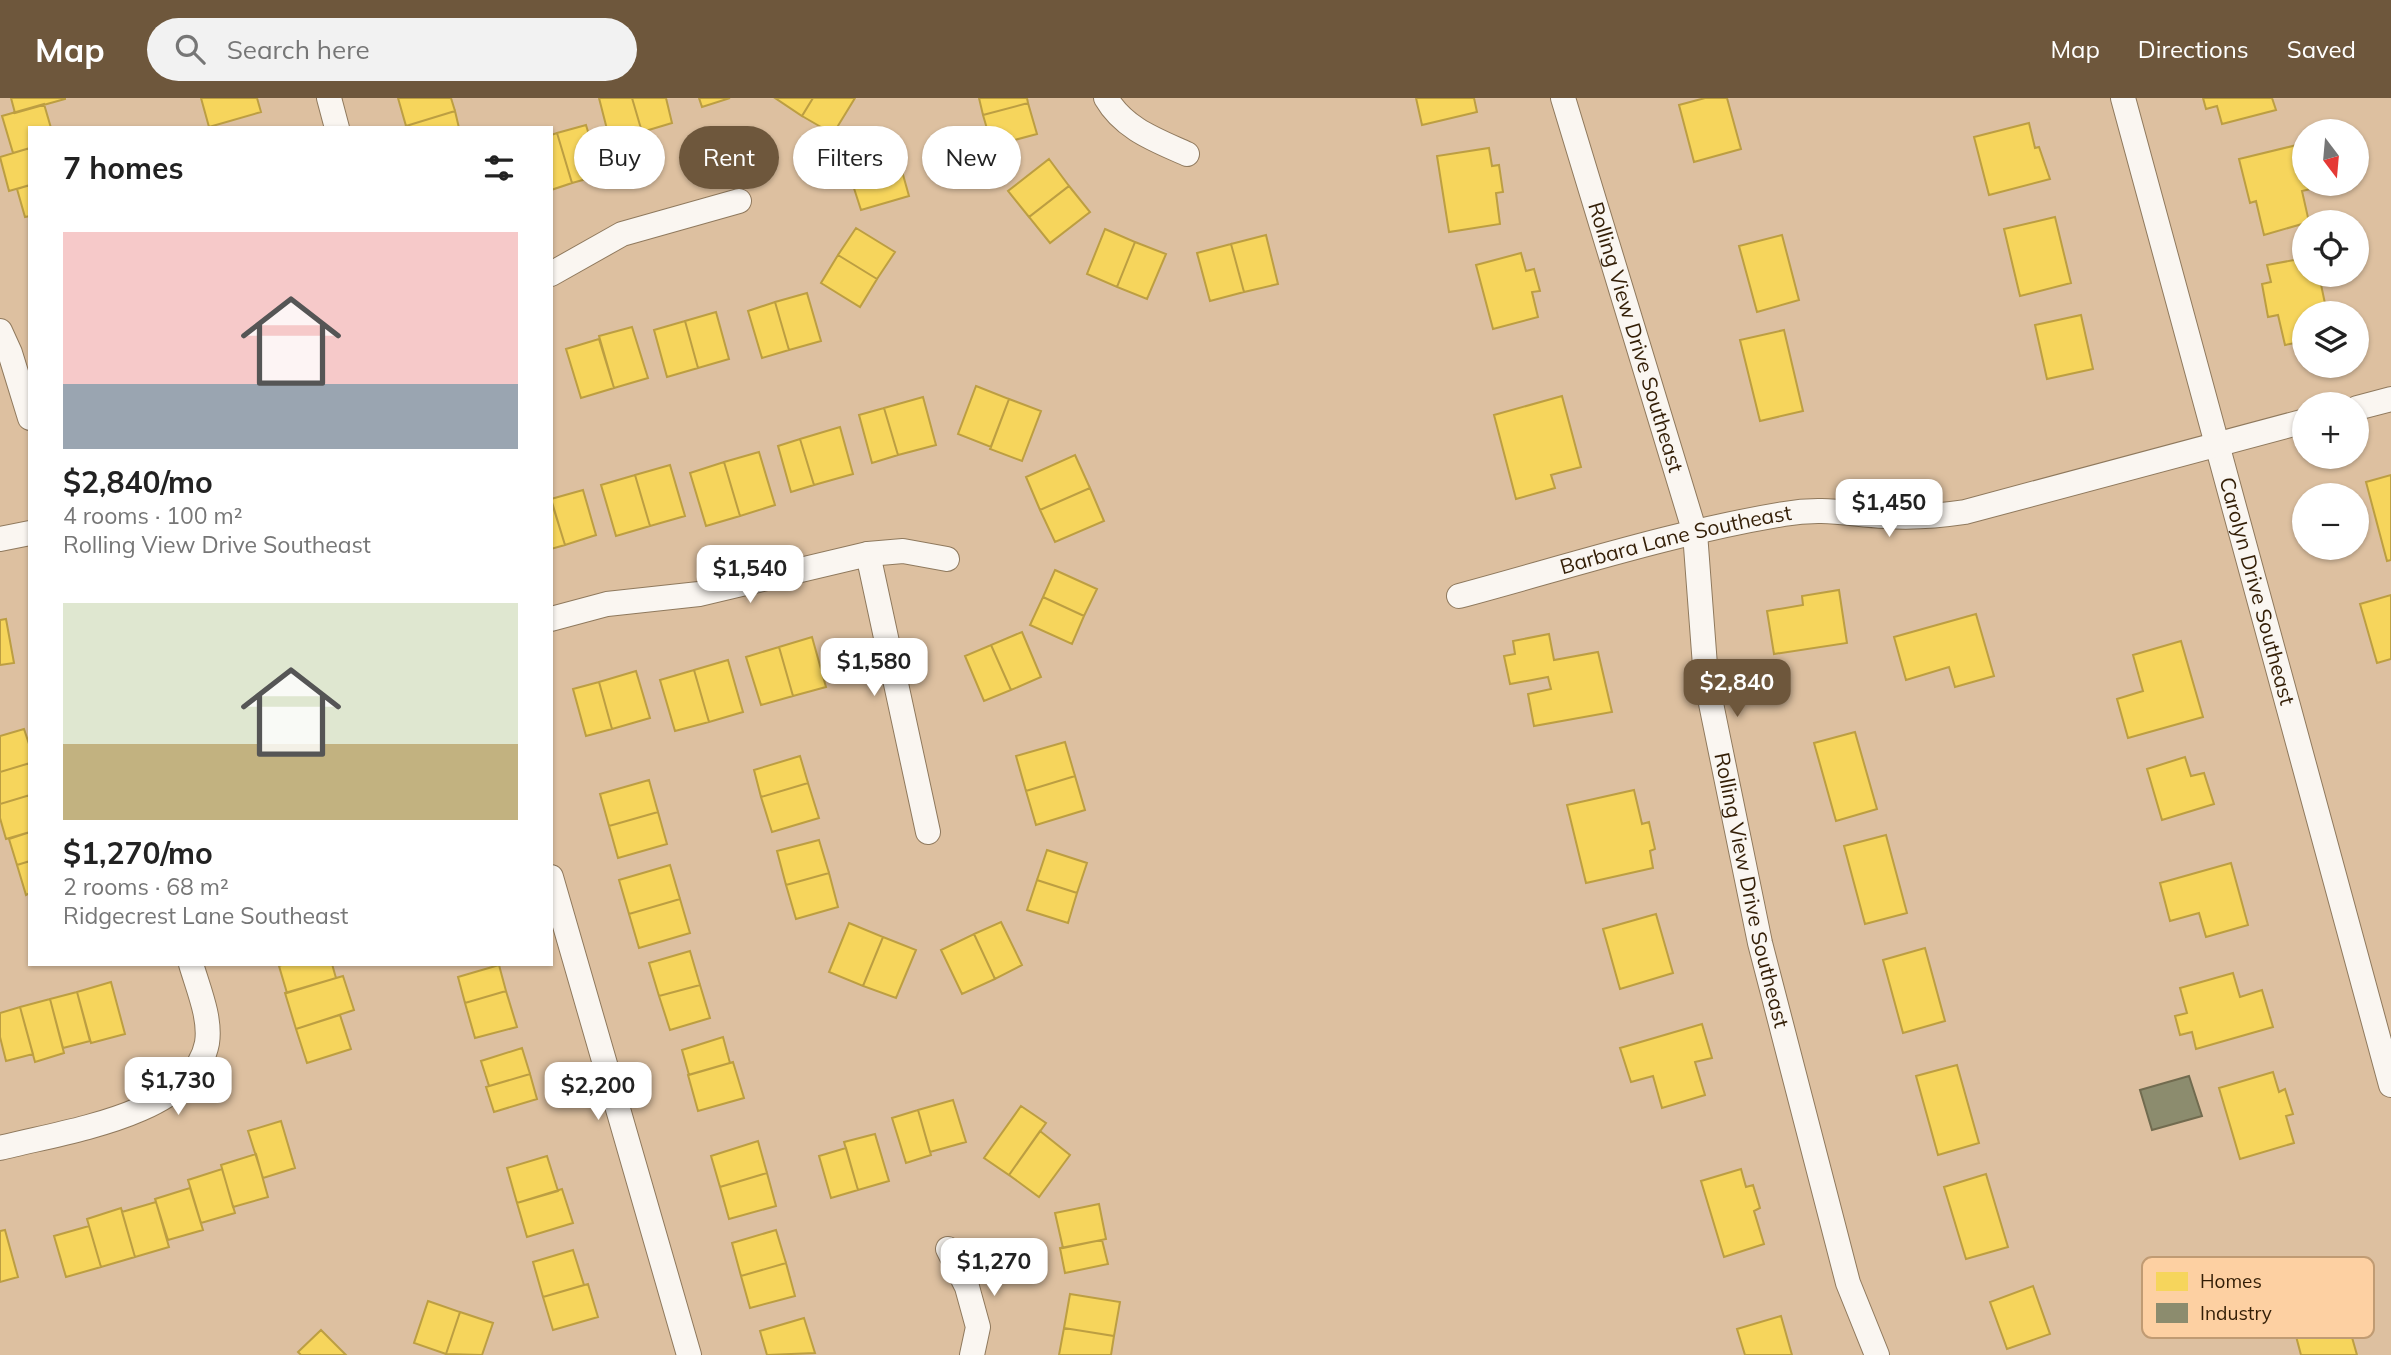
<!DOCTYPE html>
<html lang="en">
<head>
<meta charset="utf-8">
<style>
  :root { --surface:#fff; --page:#f2f2f2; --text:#222; --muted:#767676; --accent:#6e573c }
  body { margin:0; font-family:Mulish,sans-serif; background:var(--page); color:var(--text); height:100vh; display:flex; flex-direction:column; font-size:26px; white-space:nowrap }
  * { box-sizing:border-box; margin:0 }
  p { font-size:23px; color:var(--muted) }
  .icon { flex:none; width:38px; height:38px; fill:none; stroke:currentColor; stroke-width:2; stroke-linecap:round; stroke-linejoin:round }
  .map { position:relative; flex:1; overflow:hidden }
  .side { position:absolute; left:28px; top:28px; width:525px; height:840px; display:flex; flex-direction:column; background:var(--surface); border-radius:0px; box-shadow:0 2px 5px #0004 }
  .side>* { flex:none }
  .guide { position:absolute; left:574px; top:28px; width:665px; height:63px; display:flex; gap:14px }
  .needle { width:46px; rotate:164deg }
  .fabs { position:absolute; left:2292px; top:21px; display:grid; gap:14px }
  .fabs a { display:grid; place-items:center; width:77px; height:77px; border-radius:50%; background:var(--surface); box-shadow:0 2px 5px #0004; font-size:35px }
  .price { position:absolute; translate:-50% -60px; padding:0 16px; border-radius:14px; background:#fff; color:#222; font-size:23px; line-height:46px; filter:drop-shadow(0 2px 4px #0008) }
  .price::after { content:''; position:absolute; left:50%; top:42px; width:21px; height:16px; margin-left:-10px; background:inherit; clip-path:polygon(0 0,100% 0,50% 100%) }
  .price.on { background:var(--accent); color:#fff }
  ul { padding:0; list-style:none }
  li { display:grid; align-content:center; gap:14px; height:371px; padding:0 35px }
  li span { display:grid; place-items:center; height:217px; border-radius:0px; color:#555 }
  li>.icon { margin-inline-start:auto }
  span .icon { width:126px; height:126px; fill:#fffc; stroke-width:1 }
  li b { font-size:30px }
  h2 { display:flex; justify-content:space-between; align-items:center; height:84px; padding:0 35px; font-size:30px }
  .chip { padding:0 24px; border-radius:32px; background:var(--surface); box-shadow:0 2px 5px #0004; font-size:24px; line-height:63px }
  .chip.on { background:var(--accent); color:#fff }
  header { display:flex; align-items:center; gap:42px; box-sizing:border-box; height:98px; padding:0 35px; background:var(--accent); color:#fff }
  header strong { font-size:33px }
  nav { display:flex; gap:38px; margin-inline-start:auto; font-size:24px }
  .search { width:490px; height:63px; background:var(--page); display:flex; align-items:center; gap:18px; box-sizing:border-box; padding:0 24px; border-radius:38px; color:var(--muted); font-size:26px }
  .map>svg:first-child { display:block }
  .homes { fill:#f6d55c; stroke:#bc9e42; stroke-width:2 }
  .industry { fill:#8c8c6e; stroke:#716b4f; stroke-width:2 }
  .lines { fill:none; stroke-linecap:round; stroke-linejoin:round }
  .street-casing { stroke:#8f795d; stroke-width:26 }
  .street { stroke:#faf6f1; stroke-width:24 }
  .labels { text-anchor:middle; stroke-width:7; stroke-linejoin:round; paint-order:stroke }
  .street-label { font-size:21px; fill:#331e06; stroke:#fdd0a2 }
  .key { fill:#fdd0a2; stroke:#c09b73; stroke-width:2 }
  .key-label { font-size:19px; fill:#331e06 }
</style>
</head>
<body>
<header>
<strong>Map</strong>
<div class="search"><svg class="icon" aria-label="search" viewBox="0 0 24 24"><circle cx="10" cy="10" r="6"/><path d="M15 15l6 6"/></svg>Search here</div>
<nav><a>Map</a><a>Directions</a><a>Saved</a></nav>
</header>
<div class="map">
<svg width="2391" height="1257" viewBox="0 0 2391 1257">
  <rect width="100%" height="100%" fill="#ddc0a0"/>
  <path class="homes" d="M11 0H65V1L15 15Z
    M201 0H257L261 14 209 29Z
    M398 0H451L455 13 406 28Z
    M599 0H632L642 34 610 43Z
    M632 0H666L672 25 642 34Z
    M699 0H730L702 9Z
    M775 0H813L802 18Z
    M813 0H855L833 36 802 18Z
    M979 0H1027L1028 5 983 17Z
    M1416 0H1474L1477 14 1422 27Z
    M1705 0H1727L1741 51 1694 64 1679 7Z
    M2203 0H2272L2276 12 2222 26 2217 8 2206 11Z
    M1028 5 1037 36 992 48 983 17Z
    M44 6 51 30H30V50L13 55 2 18Z
    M455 13 459 30H407L406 28Z
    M2029 25 2035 50 2039 49 2050 81 1989 97 1974 39Z
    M586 27 601 77 572 85 557 35Z
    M557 35 572 85 551 92V37Z
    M890 35 900 66 851 81 842 49Z
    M2305 45V86H2332L2302 93 2309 124 2264 137 2256 103 2250 105 2239 61Z
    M30 50V87L9 93 0 59Z
    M1489 50 1492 68 1499 67 1503 94 1496 95 1500 126 1449 134 1437 58Z
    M1049 61 1069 88 1029 119 1008 93Z
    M900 66 909 98 861 112 851 81Z
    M30 87V118L25 119 17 91Z
    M1069 88 1090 114 1050 145 1029 119Z
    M2055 119 2071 185 2020 198 2004 131Z
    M856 130 895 154 877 181 838 157Z
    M1105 131 1135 144 1117 189 1087 176Z
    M1266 137 1278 186 1244 194 1231 146Z
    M1782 137 1799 202 1757 214 1739 148Z
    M1135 144 1166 156 1147 201 1117 189Z
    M1231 146 1244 194 1210 203 1197 155Z
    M1521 155 1526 173 1534 171 1540 193 1532 194 1538 219 1493 231 1476 167Z
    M838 157 877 181 860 209 821 185Z
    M2305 160V177H2319L2327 215H2305V243L2285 247 2278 217 2268 219 2262 186 2271 184 2267 167Z
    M807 195 821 243 789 252 775 204Z
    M775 204 789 252 762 260 748 213Z
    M716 214 729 261 698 270 685 223Z
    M2081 217 2093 271 2047 281 2035 227Z
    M685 223 698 270 667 279 654 232Z
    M632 229 648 280 614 290 599 238Z
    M1784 232 1803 313 1760 323 1740 242Z
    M599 241 614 290 581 300 566 251Z
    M976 288 1009 301 991 349 958 336Z
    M1562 298 1581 369 1551 377 1555 390 1516 401 1494 317Z
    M923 299 936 347 898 357 884 310Z
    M1009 301 1041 313 1022 363 990 351Z
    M884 310 898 357 872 365 859 317Z
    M840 329 853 376 814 387 800 341Z
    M800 341 814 387 791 394 778 348Z
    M759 354 775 407 740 418 724 364Z
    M1075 357 1090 390 1040 412 1026 379Z
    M724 364 740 418 706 428 690 375Z
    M670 367 685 418 650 428 635 377Z
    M635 377 650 428 616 438 601 387Z
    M2391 377V462L2387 463 2366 384Z
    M1090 390 1104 423 1055 444 1040 412Z
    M583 392 596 437 565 447 551 401Z
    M551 402 565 447 551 451Z
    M1055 472 1097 491 1084 518 1043 499Z
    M1839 492 1847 545 1774 556 1767 513 1803 507 1802 498Z
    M2391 497V561L2377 565 2360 506Z
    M1043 499 1084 518 1072 546 1030 527Z
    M1976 516 1994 578 1955 589 1949 569 1906 582 1894 539Z
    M6 521 14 565 0 567V522Z
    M1022 534 1041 579 1011 592 991 547Z
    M1549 536 1554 562 1598 554 1612 614 1534 628 1528 596 1551 591 1548 579 1510 586 1504 558 1515 556 1513 543Z
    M812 539 826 589 793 598 779 549Z
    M2181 543 2203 619 2128 640 2117 601 2143 593 2133 557Z
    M991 547 1011 592 984 603 965 558Z
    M779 549 793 598 761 607 746 559Z
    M728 562 743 614 709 624 694 572Z
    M694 572 709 624 675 633 660 582Z
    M636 573 650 620 612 631 599 584Z
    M599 584 612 631 586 638 573 591Z
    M24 631 30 649V665L0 674V638Z
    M1855 634 1877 711 1836 723 1814 645Z
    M1065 644 1075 678 1026 693 1016 658Z
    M800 658 808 685 761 699 754 672Z
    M2185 659 2191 678 2204 675 2214 706 2162 722 2147 671Z
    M30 665V697L0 706V674Z
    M1075 678 1085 712 1036 727 1026 693Z
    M649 682 658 714 609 728 600 696Z
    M808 685 819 720 772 734 761 699Z
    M1634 692 1642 726 1649 724 1655 751 1650 753 1653 770 1586 785 1567 707Z
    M30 697V734L6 741 0 720V706Z
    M658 714 667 746 618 760 609 728Z
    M30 734V763L17 767 9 741Z
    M1886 737 1907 815 1865 826 1844 748Z
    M819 742 829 775 786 787 777 753Z
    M1047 752 1087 765 1077 795 1037 782Z
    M30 763V795L26 797 17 767Z
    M2231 765 2248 827 2206 839 2199 815 2170 823 2160 785Z
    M670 767 680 801 629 816 619 782Z
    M829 775 838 809 796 821 786 787Z
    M1037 782 1077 795 1068 825 1027 812Z
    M680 801 690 835 639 850 629 816Z
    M1656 816 1673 875 1620 891 1603 831Z
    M1001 824 1022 867 995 881 974 836Z
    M849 825 883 839 863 888 829 874Z
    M974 836 995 881 962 896 941 852Z
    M883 839 916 852 896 900 863 888Z
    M1925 850 1945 923 1903 935 1883 862Z
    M690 853 700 887 659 898 649 865Z
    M284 866H332L336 880 287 895 279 868Z
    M499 867 506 893 465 905 458 879Z
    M2233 875 2240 899 2262 892 2273 929 2196 951 2192 934 2180 937 2175 918 2187 915 2180 890Z
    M343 878 354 912 296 931 285 895Z
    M111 884 125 936 91 945 77 894Z
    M700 887 710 920 670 932 659 898Z
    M506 893 517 929 475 940 465 905Z
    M77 894 90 943 63 950 50 901Z
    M50 901 64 955 35 964 20 909Z
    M20 909 33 956 6 963 0 939V915Z
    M340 917 351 951 307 965 296 931Z
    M1702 926 1712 960 1695 964 1705 997 1662 1010 1653 978 1631 984 1620 950Z
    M723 939 730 965 689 977 682 952Z
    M522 950 530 976 489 988 481 963Z
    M733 964 744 1000 698 1013 688 977Z
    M1957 967 1979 1045 1938 1057 1916 978Z
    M2273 974 2279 994 2285 991 2293 1016 2286 1018 2294 1045 2240 1061 2219 990Z
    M530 976 537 1001 494 1014 486 989Z
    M953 1002 966 1044 930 1054 918 1012Z
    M1021 1008 1046 1025 1009 1077 984 1060Z
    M918 1012 931 1057 906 1065 892 1020Z
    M281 1023 295 1070 263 1080 248 1033Z
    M1040 1033 1070 1057 1039 1099 1009 1077Z
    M875 1036 889 1083 858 1092 844 1044Z
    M758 1043 767 1075 720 1089 711 1058Z
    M846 1050 858 1092 831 1100 819 1058Z
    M256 1056 268 1099 233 1109 221 1067Z
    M547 1058 558 1093 517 1105 507 1070Z
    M222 1071 235 1115 201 1125 188 1082Z
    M1741 1071 1746 1089 1753 1087 1760 1110 1754 1113 1764 1146 1724 1159 1701 1083Z
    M767 1075 776 1108 729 1121 720 1089Z
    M1986 1076 2008 1149 1966 1161 1944 1089Z
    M190 1090 203 1132 168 1142 155 1101Z
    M562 1091 573 1125 527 1139 517 1105Z
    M156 1104 169 1149 135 1159 122 1114Z
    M1099 1106 1106 1141 1063 1150 1055 1115Z
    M121 1110 135 1159 101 1169 87 1121Z
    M89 1128 101 1169 66 1179 54 1138Z
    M5 1132 18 1179 0 1184V1133Z
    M776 1132 786 1165 741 1178 732 1145Z
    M1102 1142 1108 1166 1065 1175 1060 1150Z
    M573 1152 584 1187 543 1199 533 1164Z
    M786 1165 795 1198 750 1210 741 1178Z
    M588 1186 598 1219 553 1232 543 1199Z
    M2033 1188 2050 1236 2007 1251 1990 1204Z
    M2338 1190 2357 1257H2301L2287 1204Z
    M1070 1196 1120 1204 1114 1238 1064 1230Z
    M428 1203 460 1214 446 1256 414 1245Z
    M460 1214 493 1225 482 1257 446 1256Z
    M1781 1218 1792 1257H1745L1737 1231Z
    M804 1220 815 1255 767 1257 760 1233Z
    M1064 1230 1114 1238 1111 1257H1059Z
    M321 1232 346 1257H301L298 1254Z"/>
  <path class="industry" d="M2189 978 2202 1018 2152 1032 2140 992Z"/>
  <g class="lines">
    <defs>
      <g id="street">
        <path d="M329 0 337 30"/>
        <path d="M1106 0C1124 31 1156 42 1187 56"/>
        <path id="s1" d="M1563 0 1695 435 1706 581 1760 845 1848 1185 1877 1257"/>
        <path id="s2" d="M2123 0 2391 987"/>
        <path d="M551 176 622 136 739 103"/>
        <path d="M0 233 10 255 30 320"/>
        <path d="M2357 310 2391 301"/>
        <path d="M0 441 30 435"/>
        <path d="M868 456 928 734"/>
        <path id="s3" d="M1459 498C1567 469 1675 434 1784 416 1823 409 1848 416 1885 418 1912 420 1938 418 1965 414L2305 323"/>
        <path d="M551 521 607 506 699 496 868 456 903 453 947 461"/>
        <path d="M551 779 689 1257"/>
        <path d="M0 1050C60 1034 193 1018 207 945 211 920 198 890 191 866"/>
        <path d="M948 1151 967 1189 978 1229 972 1257"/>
      </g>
    </defs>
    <use href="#street" class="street-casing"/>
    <use href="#street" class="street"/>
  </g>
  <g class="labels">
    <g class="street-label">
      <text dy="7" stroke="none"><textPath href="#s1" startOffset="250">Rolling View Drive Southeast</textPath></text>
      <text dy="7" stroke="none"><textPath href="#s3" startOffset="224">Barbara Lane Southeast</textPath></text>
      <text dy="7" stroke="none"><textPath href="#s2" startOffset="511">Carolyn Drive Southeast</textPath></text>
      <text dy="7" stroke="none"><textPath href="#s1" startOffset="817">Rolling View Drive Southeast</textPath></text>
    </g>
  </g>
  <rect x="2142" y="1159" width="232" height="81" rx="10" class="key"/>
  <rect x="2156" y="1174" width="32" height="19" fill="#f6d55c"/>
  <rect x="2156" y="1205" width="32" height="20" fill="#8c8c6e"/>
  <g class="key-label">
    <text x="2200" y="1190">Homes</text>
    <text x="2200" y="1222">Industry</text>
  </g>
</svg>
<div class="fabs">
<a><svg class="needle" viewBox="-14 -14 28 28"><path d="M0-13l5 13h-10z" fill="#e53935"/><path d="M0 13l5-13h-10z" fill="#767676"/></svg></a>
<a><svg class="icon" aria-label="locate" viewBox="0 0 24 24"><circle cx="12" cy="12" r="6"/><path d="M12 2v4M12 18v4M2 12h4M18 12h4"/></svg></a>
<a><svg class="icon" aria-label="layers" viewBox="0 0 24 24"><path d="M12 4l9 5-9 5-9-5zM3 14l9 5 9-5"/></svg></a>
<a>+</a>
<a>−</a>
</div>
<b class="price" style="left:1889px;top:441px">$1,450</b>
<b class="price" style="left:750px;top:507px">$1,540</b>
<b class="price" style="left:874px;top:600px">$1,580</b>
<b class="price on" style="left:1737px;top:621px">$2,840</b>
<b class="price" style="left:178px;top:1019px">$1,730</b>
<b class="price" style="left:598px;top:1024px">$2,200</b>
<b class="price" style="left:994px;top:1200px">$1,270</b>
<div class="guide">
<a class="chip">Buy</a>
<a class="chip on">Rent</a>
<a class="chip">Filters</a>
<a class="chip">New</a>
</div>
<section class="side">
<h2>7 homes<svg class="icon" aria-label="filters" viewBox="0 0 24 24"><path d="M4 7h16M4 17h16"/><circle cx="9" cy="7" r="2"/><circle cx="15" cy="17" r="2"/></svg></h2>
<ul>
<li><span style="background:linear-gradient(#f6c9c9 70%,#9aa5b1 0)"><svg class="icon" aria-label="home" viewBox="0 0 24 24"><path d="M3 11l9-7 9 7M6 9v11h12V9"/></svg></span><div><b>$2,840/mo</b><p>4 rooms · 100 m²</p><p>Rolling View Drive Southeast</p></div></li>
<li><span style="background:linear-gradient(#dfe7d0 65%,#c2b280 0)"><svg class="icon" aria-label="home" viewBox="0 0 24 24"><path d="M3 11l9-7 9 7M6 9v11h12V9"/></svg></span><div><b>$1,270/mo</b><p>2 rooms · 68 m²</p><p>Ridgecrest Lane Southeast</p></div></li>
</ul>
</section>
</div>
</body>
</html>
